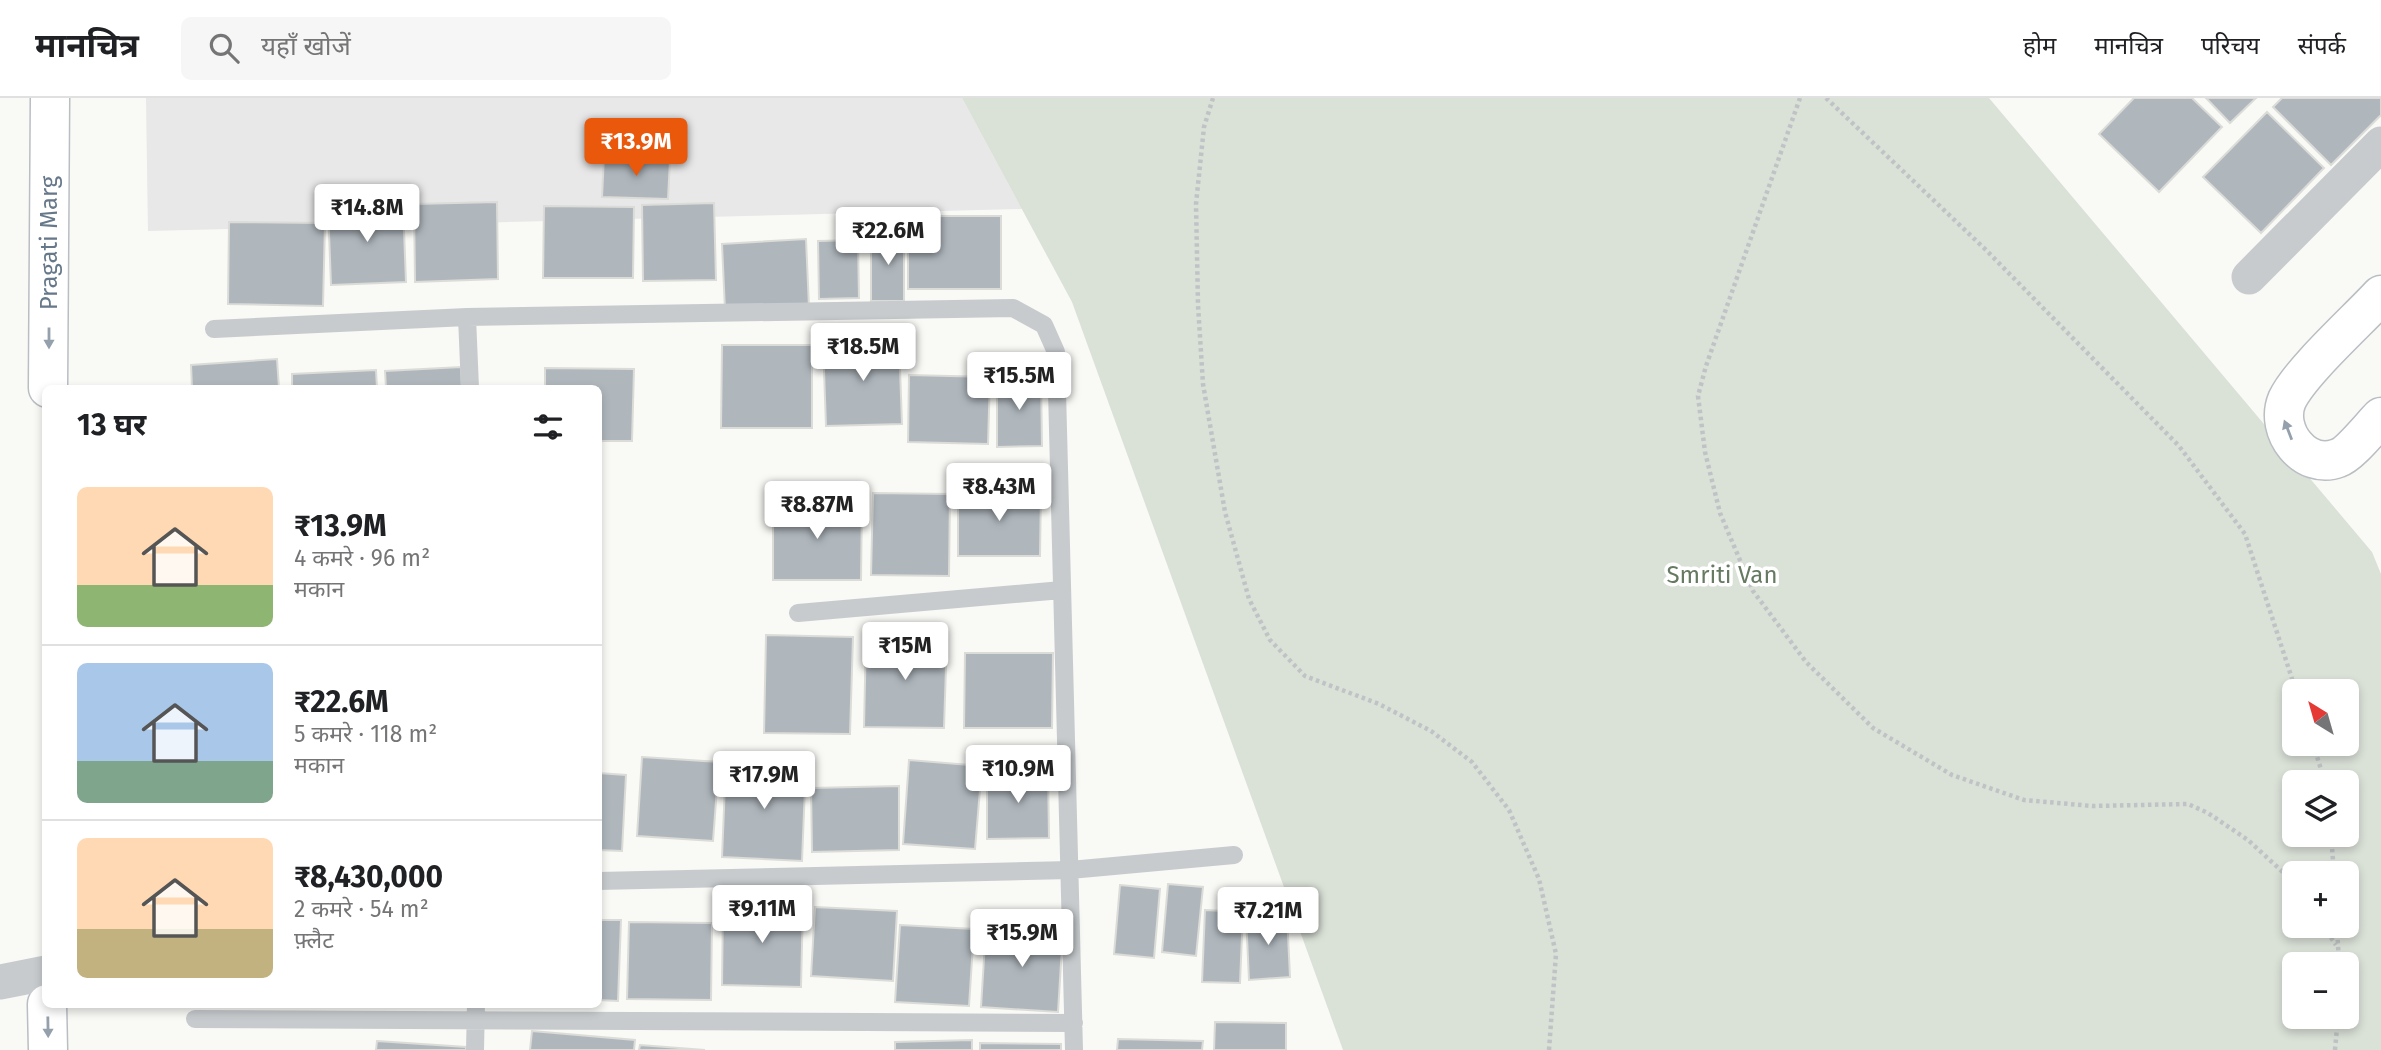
<!DOCTYPE html>
<html lang="hi">
<head>
<meta charset="utf-8">
<style>
  :root { --surface:#fff; --page:#f6f6f6; --text:#202124; --muted:#757577; --line:#e0e0e0; --accent:#ea580c }
  body { margin:0; font-family:"Fira Sans","Noto Sans Devanagari",sans-serif; background:var(--page); color:var(--text); height:100vh; display:flex; flex-direction:column; font-size:26px; white-space:nowrap }
  * { box-sizing:border-box; margin:0 }
  p { font-size:23px; color:var(--muted) }
  .icon { flex:none; width:38px; height:38px; fill:none; stroke:currentColor; stroke-width:2; stroke-linecap:round; stroke-linejoin:round }
  .map { position:relative; flex:1; overflow:hidden }
  .sheet { position:absolute; left:42px; top:287px; width:560px; height:623px; display:flex; flex-direction:column; background:var(--surface); border-radius:10px; box-shadow:0 4px 10px #0003 }
  .sheet>* { flex:none }
  .needle { width:46px; rotate:323deg }
  .buttons { position:absolute; left:2282px; top:581px; display:grid; gap:14px }
  .buttons a { display:grid; place-items:center; width:77px; height:77px; border-radius:10px; background:var(--surface); box-shadow:0 4px 10px #0003; font-size:35px }
  .price { position:absolute; translate:-50% -60px; padding:0 16px; border-radius:7px; background:#fff; color:#222; font-size:23px; line-height:46px; filter:drop-shadow(0 2px 4px #0008) }
  .price::after { content:''; position:absolute; left:50%; top:42px; width:21px; height:16px; margin-left:-10px; background:inherit; clip-path:polygon(0 0,100% 0,50% 100%) }
  .price.active { background:var(--accent); color:#fff }
  ul { padding:0; list-style:none }
  li { display:flex; align-items:center; gap:21px; height:175px; padding:0 35px }
  li+li { border-top:2px solid var(--line) }
  li span { display:grid; place-items:center; flex:none; width:196px; height:140px; border-radius:10px; color:#555 }
  li>.icon { margin-inline-start:auto }
  span .icon { width:84px; height:84px; fill:#fffc; stroke-width:1 }
  li b { font-size:30px }
  h2 { display:flex; justify-content:space-between; align-items:center; height:84px; padding:0 35px; font-size:30px }
  header { display:flex; align-items:center; gap:42px; box-sizing:border-box; height:98px; padding:0 35px; background:var(--surface); border-bottom:2px solid var(--line) }
  header strong { font-size:33px }
  nav { display:flex; gap:38px; margin-inline-start:auto; font-size:24px }
  .search { width:490px; height:63px; background:var(--page); display:flex; align-items:center; gap:18px; box-sizing:border-box; padding:0 24px; border-radius:10px; color:var(--muted); font-size:26px }
  .map>svg:first-child { display:block }
  .built { fill:#e7e8e7 }
  .green { fill:#dae1d7; fill-rule:evenodd }
  .building { fill:#afb7bd; stroke:#dbdbd8; stroke-width:2 }
  .lines { fill:none; stroke-linecap:round; stroke-linejoin:round }
  .secondary-casing { stroke:#b9bec3; stroke-width:41 }
  .path { stroke:#c0c3c5; stroke-width:4.5; stroke-dasharray:3.5 3.5; stroke-linecap:butt }
  .lane { stroke:#c7cbce; stroke-width:18 }
  .street { stroke:#c7cbce; stroke-width:35 }
  .secondary { stroke:#fff; stroke-width:38 }
  .oneway { fill:#94a0ac }
  .labels { text-anchor:middle; stroke-width:7; stroke-linejoin:round; paint-order:stroke }
  .street-label { font-size:24px; fill:#667889; stroke:#fff }
  .park-label { font-size:24px; fill:#657a61; stroke:#fff }
</style>
</head>
<body>
<header>
<strong>मानचित्र</strong>
<div class="search"><svg class="icon" aria-label="search" viewBox="0 0 24 24"><circle cx="10" cy="10" r="6"/><path d="M15 15l6 6"/></svg>यहाँ खोजें</div>
<nav><a>होम</a><a>मानचित्र</a><a>परिचय</a><a>संपर्क</a></nav>
</header>
<div class="map">
<svg width="2381" height="952" viewBox="0 0 2381 952">
  <rect width="100%" height="100%" fill="#f9f9f6"/>
  <path class="built" d="M146 0H962L1022 111 148 133Z"/>
  <path class="green" d="M962 0H1989L2372 454 2381 476V952H1343L1072 204ZM2294 593H2347V646H2294ZM2294 684H2347V737H2294ZM2294 775H2347V828H2294ZM2294 866H2347V919H2294Z"/>
  <path class="building" d="M2134 0H2192L2222 29 2159 94 2099 36Z
    M2206 0H2256L2230 25Z
    M2282 0H2381V17L2331 67 2273 9Z
    M2267 14 2324 70 2261 135 2203 79Z
    M604 58 670 62 668 101 602 99Z
    M497 104 498 181 415 184 414 106Z
    M714 105 716 182 643 183 642 107Z
    M403 106 406 184 331 187 328 109Z
    M544 108 634 109 633 180H543Z
    M908 118H1001V191H908Z
    M229 124 325 125 323 208 228 206Z
    M871 135H904V203H871Z
    M806 141 809 209 725 212 722 146Z
    M858 142 859 200 819 201 818 143Z
    M899 242 902 326 826 328 823 245Z
    M722 247H812V330H721Z
    M277 261 279 290H192L191 267Z
    M461 269 462 290H386L385 273Z
    M545 270 634 271 632 343H598V290H545Z
    M376 272 377 290H292V276Z
    M909 277 990 279 988 346 908 344Z
    M1041 279 1042 348 997 349V280Z
    M958 392H1041L1040 458H958Z
    M873 395 950 396 949 478 871 477Z
    M773 404H862L861 482H773Z
    M766 537 853 539 850 636 764 635Z
    M866 537 947 539 944 630 864 629Z
    M965 555H1053L1052 630H964Z
    M642 659 719 664 713 743 637 738Z
    M909 662 982 668 975 751 903 746Z
    M726 663 806 665 802 763 722 759Z
    M1048 672 1049 740 987 741V673Z
    M598 675 626 677 622 753 598 752Z
    M899 688V752L812 754 811 690Z
    M1168 786 1203 789 1196 858 1162 854Z
    M1120 787 1160 791 1154 860 1114 856Z
    M723 806 803 807 801 889 722 887Z
    M815 809 897 813 893 883 811 878Z
    M1205 812 1243 814 1240 885 1202 884Z
    M1287 816 1290 879 1249 882 1246 818Z
    M598 822H621L618 903 598 902Z
    M629 824 712 825 711 902 627 901Z
    M900 827 974 831 969 908 895 904Z
    M986 828 1063 833 1058 914 981 909Z
    M1215 924 1286 925V952H1214Z
    M532 933 635 942 634 952H530Z
    M1118 941 1203 943 1202 952H1117Z
    M972 942V952H895V944Z
    M377 943 466 949V952H376Z
    M980 945 1061 946V952H980Z
    M640 947 705 952H639Z"/>
  <g class="lines">
    <defs>
      <path id="secondary" d="M2381 197C2358 222 2300 274 2287 302 2274 333 2305 373 2338 360 2350 356 2371 329 2381 319
        M48 290 50 0
        M47 906 48 952"/>
    </defs>
    <use href="#secondary" class="secondary-casing"/>
    <path class="path" d="M1213 0 1204 29 1196 106 1198 207 1203 286 1225 414 1249 501 1270 542 1305 578 1379 606 1431 633 1472 664 1509 712 1539 781 1556 856 1549 952
      M1800 0 1706 268 1698 298 1705 354 1720 415 1753 493 1806 564 1873 630 1952 677 2024 702 2092 708 2188 706 2208 715 2248 742 2286 777 2294 788
      M1826 0 1986 152 2179 348 2245 436 2296 593
      M2313 646 2325 684
      M2331 737 2334 775
      M2323 828 2336 847
      M2337 828 2339 866
      M2335 952 2338 919"/>
    <path class="lane" d="M467 219 470 290
      M214 231 467 219 1013 210 1044 227 1056 254 1074 952
      M798 515 1062 492
      M598 783 1070 772 1234 757
      M195 921 1074 925
      M475 952 476 906"/>
    <path class="street" d="M2249 179 2381 46
      M0 884 46 875"/>
    <use href="#secondary" class="secondary"/>
  </g>
  <defs><path id="oneway-solid" d="M-6-.8H1V-3.2L6.5 0L1 3.2V.8H-6Z" transform="scale(1.75)"/></defs>
  <g class="oneway">
    <use href="#oneway-solid" transform="translate(49 240) rotate(90)"/>
    <use href="#oneway-solid" transform="translate(2288 332) rotate(-111)"/>
    <use href="#oneway-solid" transform="translate(48 929) rotate(89)"/>
  </g>
  <g class="labels">
    <g class="street-label">
      <text transform="translate(49 145) rotate(-90)" y="8">Pragati Marg</text>
    </g>
    <g class="park-label">
      <text x="1722" y="485">Smriti Van</text>
    </g>
  </g>
</svg>
<div class="buttons">
<a><svg class="needle" viewBox="-14 -14 28 28"><path d="M0-13l5 13h-10z" fill="#e53935"/><path d="M0 13l5-13h-10z" fill="#757577"/></svg></a>
<a><svg class="icon" aria-label="layers" viewBox="0 0 24 24"><path d="M12 4l9 5-9 5-9-5zM3 14l9 5 9-5"/></svg></a>
<a>+</a>
<a>−</a>
</div>
<b class="price active" style="left:636px;top:80px">₹13.9M</b>
<b class="price" style="left:367px;top:146px">₹14.8M</b>
<b class="price" style="left:888px;top:169px">₹22.6M</b>
<b class="price" style="left:863px;top:285px">₹18.5M</b>
<b class="price" style="left:1019px;top:314px">₹15.5M</b>
<b class="price" style="left:999px;top:425px">₹8.43M</b>
<b class="price" style="left:817px;top:443px">₹8.87M</b>
<b class="price" style="left:905px;top:584px">₹15M</b>
<b class="price" style="left:1018px;top:707px">₹10.9M</b>
<b class="price" style="left:764px;top:713px">₹17.9M</b>
<b class="price" style="left:762px;top:847px">₹9.11M</b>
<b class="price" style="left:1268px;top:849px">₹7.21M</b>
<b class="price" style="left:1022px;top:871px">₹15.9M</b>
<section class="sheet">
<h2>13 घर<svg class="icon" aria-label="filters" viewBox="0 0 24 24"><path d="M4 7h16M4 17h16"/><circle cx="9" cy="7" r="2"/><circle cx="15" cy="17" r="2"/></svg></h2>
<ul>
<li><span style="background:linear-gradient(#ffd9b3 70%,#8fb573 0)"><svg class="icon" aria-label="home" viewBox="0 0 24 24"><path d="M3 11l9-7 9 7M6 9v11h12V9"/></svg></span><div><b>₹13.9M</b><p>4 कमरे · 96 m²</p><p>मकान</p></div></li>
<li><span style="background:linear-gradient(#a9c7e8 70%,#7fa58c 0)"><svg class="icon" aria-label="home" viewBox="0 0 24 24"><path d="M3 11l9-7 9 7M6 9v11h12V9"/></svg></span><div><b>₹22.6M</b><p>5 कमरे · 118 m²</p><p>मकान</p></div></li>
<li><span style="background:linear-gradient(#ffd9b3 65%,#c2b280 0)"><svg class="icon" aria-label="home" viewBox="0 0 24 24"><path d="M3 11l9-7 9 7M6 9v11h12V9"/></svg></span><div><b>₹8,430,000</b><p>2 कमरे · 54 m²</p><p>फ़्लैट</p></div></li>
</ul>
</section>
</div>
</body>
</html>
